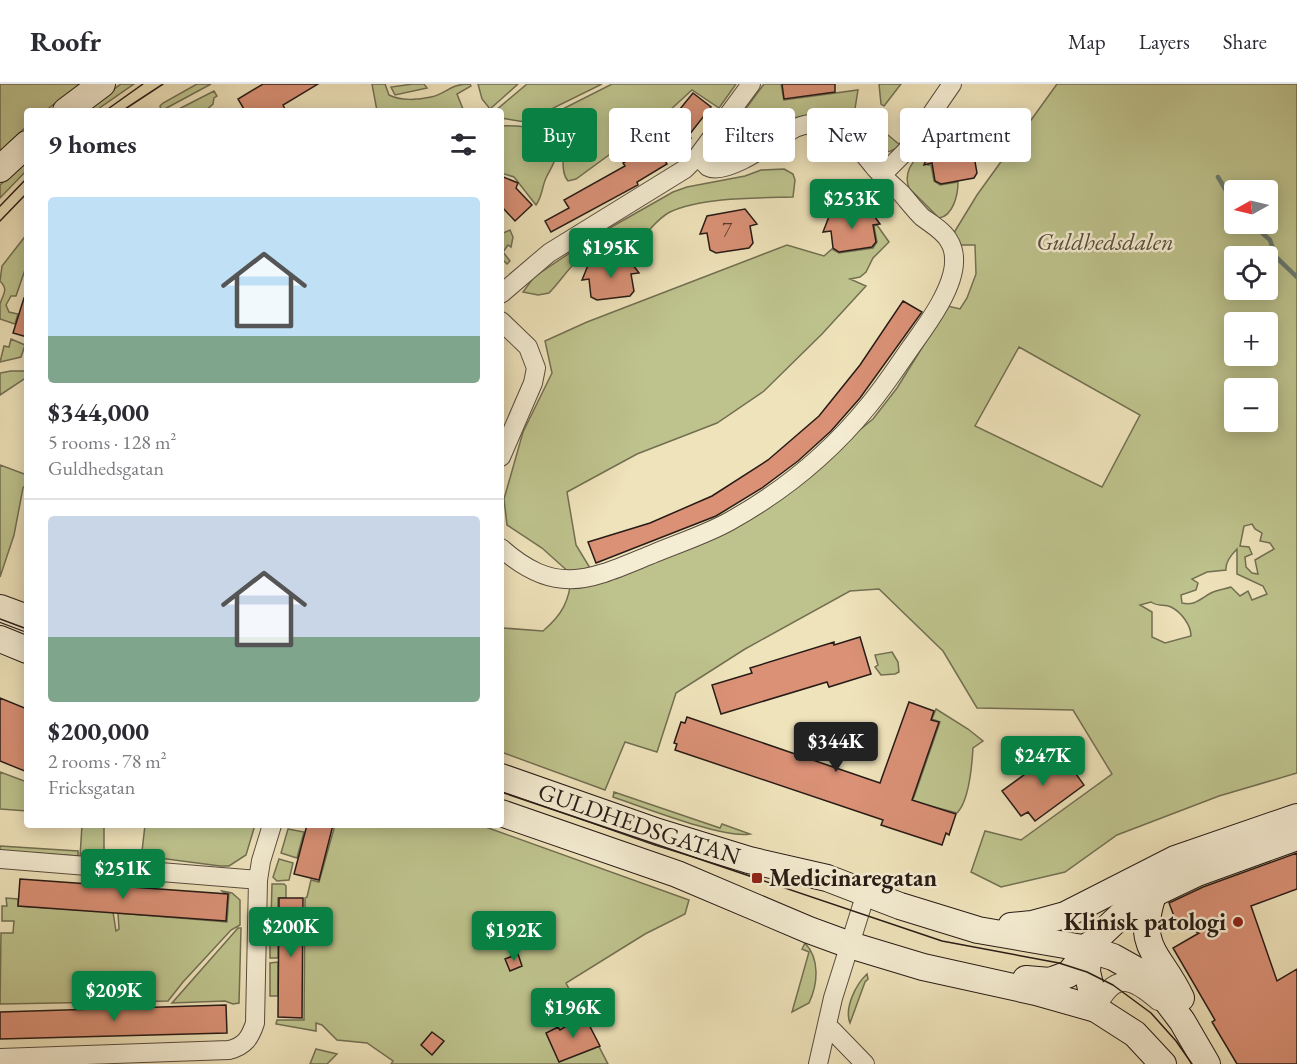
<!DOCTYPE html>
<html lang="en">
<head>
<meta charset="utf-8">
<style>
  :root { --surface:#fff; --page:#f2f2f3; --text:#2b2b33; --muted:#7c7c81; --line:#e1e1e2; --accent:#0b8043 }
  body { margin:0; font-family:"EB Garamond",serif; background:var(--page); color:var(--text); height:100vh; display:flex; flex-direction:column; font-size:22px; white-space:nowrap }
  * { box-sizing:border-box; margin:0 }
  p { font-size:20px; color:var(--muted) }
  .icon { flex:none; width:33px; height:33px; fill:none; stroke:currentColor; stroke-width:2; stroke-linecap:round; stroke-linejoin:round }
  .map { position:relative; flex:1; overflow:hidden }
  .drawer { position:absolute; left:24px; top:24px; width:480px; height:720px; display:flex; flex-direction:column; background:var(--surface); border-radius:6px; box-shadow:0 3px 15px #0003 }
  .drawer>* { flex:none }
  .banner { position:absolute; left:522px; top:24px; width:570px; height:54px; display:flex; gap:12px }
  .needle { width:39px; rotate:262deg }
  .buttons { position:absolute; left:1224px; top:96px; display:grid; gap:12px }
  .buttons a { display:grid; place-items:center; width:54px; height:54px; border-radius:6px; background:var(--surface); box-shadow:0 3px 15px #0003; font-size:30px }
  .price { position:absolute; translate:-50% -51px; padding:0 14px; border-radius:6px; background:var(--accent); color:#fff; font-size:20px; line-height:39px; filter:drop-shadow(0 2px 3px #0008) }
  .price::after { content:''; position:absolute; left:50%; top:36px; width:18px; height:14px; margin-left:-9px; background:inherit; clip-path:polygon(0 0,100% 0,50% 100%) }
  .price.on { background:#222; color:#fff }
  ul { padding:0; list-style:none }
  li { display:grid; align-content:center; gap:12px; height:318px; padding:0 24px }
  li+li { border-top:2px solid var(--line) }
  li span { display:grid; place-items:center; height:186px; border-radius:6px; color:#555 }
  li>.icon { margin-inline-start:auto }
  span .icon { width:108px; height:108px; fill:#fffc; stroke-width:1 }
  li b { font-size:26px }
  h2 { display:flex; justify-content:space-between; align-items:center; height:72px; padding:0 24px; font-size:26px }
  .chip { padding:0 21px; border-radius:6px; background:var(--surface); box-shadow:0 3px 15px #0003; font-size:21px; line-height:54px }
  .chip.on { background:var(--accent); color:#fff }
  header { display:flex; align-items:center; gap:36px; box-sizing:border-box; height:84px; padding:0 30px; background:var(--surface); border-bottom:2px solid var(--line) }
  header strong { font-size:28px }
  nav { display:flex; gap:33px; margin-inline-start:auto; font-size:21px }
  .map>svg:first-child { display:block }
  .green { fill:#bec38d; stroke:#726f52; stroke-width:1.5; fill-rule:evenodd }
  .lines { fill:none; stroke-linecap:round; stroke-linejoin:round }
  .stream { stroke:#6c7d71; stroke-width:4.5 }
  .building { fill:#da9176; stroke:#271b16; stroke-width:1.5 }
  .street-casing { stroke:#594d3f; stroke-width:20 }
  .secondary-casing { stroke:#271b16; stroke-width:28 }
  .street { stroke:#f5edd3; stroke-width:18 }
  .secondary { stroke:#f5edd3; stroke-width:26 }
  .tram { stroke:#271b16; stroke-width:1.5 }
  .poi-dot { fill:#8f2418; stroke:#f5edd3; stroke-width:2 }
  .labels { text-anchor:middle; stroke-width:5; stroke-linejoin:round; paint-order:stroke }
  .number-label { font-size:21px; fill:#54382e }
  .park-label { font-size:24px; font-style:italic; fill:#544d3a; stroke:#f5edd3 }
  .street-label { font-size:24px; fill:#271b16; stroke:#f5edd3 }
  .poi-label { font-size:24px; font-weight:bold; fill:#271b16; stroke:#f5edd3; text-anchor:start }
</style>
</head>
<body>
<header>
<strong>Roofr</strong>
<nav><a>Map</a><a>Layers</a><a>Share</a></nav>
</header>
<div class="map">
<svg width="1297" height="980" viewBox="0 0 1297 980">
  <rect width="100%" height="100%" fill="#efe3bb"/>
  <filter id="stains"><feTurbulence type="fractalNoise" baseFrequency=".00333" numOctaves="4"/><feColorMatrix values="0 0 0 0 .2 0 0 0 0 .09 0 0 0 0 .02 0 0 0 .5 -.17"/></filter>
  <radialGradient id="worn" r=".72"><stop offset=".6" stop-color="#630" stop-opacity="0"/><stop offset="1" stop-color="#630" stop-opacity=".3"/></radialGradient>
  <path class="green" d="M0 0H80L45 27H27V42L0 67Z
    M121 0H134L95 27H84Z
    M197 0H211L161 27 160 22 163 19Z
    M372 0H385L389 11C400 17 418 16 431 13 448 9 449 0 470 0L471 2 457 10 463 25 476 27H377Z
    M413 0H424L427 4 395 11 391 3Z
    M478 0H518L490 25 482 15Z
    M527 0H602L525 38 501 34V27H495Z
    M612 0H736L719 24 692 6 669 27 576 95 568 97C557 84 570 60 555 47 549 42 539 43 533 40Z
    M764 0H781L784 16 858 6 852 43C814 19 787 34 754 57 744 63 736 72 725 67L721 63 722 57Z
    M879 0H901L884 22 881 20Z
    M1057 0H1297V689L1219 712 1117 751 1065 788 1001 803 971 788 985 747 1021 756 1112 690 1073 626 977 624 943 567 879 505 850 507 745 565 676 609 657 668 625 658 605 706 501 668V546L503 544 543 547C563 530 569 517 572 491L542 464 507 441 504 415 523 348 552 289 545 257 587 238 787 161 824 172 832 165 839 169 873 164 877 158 874 142 877 141 889 158 873 174 866 188 860 193 850 195 866 202 822 250 764 307 717 339 637 370 567 408 576 461 593 489 629 485 829 371 873 335 897 304 948 222 960 225 967 214 976 190 975 161H960L952 152 977 111ZM1234 106H1268V140H1234ZM1234 172H1268V206H1234ZM1234 238H1268V272H1234ZM1019 263 1140 331 1102 403 975 342ZM1234 304H1268V338H1234ZM1252 440 1255 445 1262 449 1260 457 1270 459 1274 465 1255 476 1258 490 1252 489 1246 483 1245 473 1252 470 1249 463 1240 462 1244 442ZM1237 465V490L1263 502 1267 510 1252 516 1248 507 1240 512 1231 503C1225 505 1217 506 1211 509 1200 515 1195 522 1182 519L1181 511 1196 506 1198 499 1192 495 1207 488 1226 486C1225 478 1231 471 1237 465ZM1151 518C1158 523 1164 520 1171 523 1181 528 1191 541 1191 552L1165 559 1152 553V528L1140 521Z
    M214 7 217 12 214 14 213 20 205 27H175Z
    M876 41 900 61C895 67 886 69 879 68L862 53Z
    M501 42C521 41 560 44 556 72 554 81 549 87 546 94 542 103 542 113 536 121L514 93 501 89Z
    M927 61 929 66 926 73 928 81H931L934 97 940 101 958 98C958 111 953 132 939 134L909 104C902 86 916 75 927 61Z
    M27 76V86L0 114V101Z
    M784 85 793 90 795 96 793 113C758 114 702 113 670 128 654 136 647 153 632 161 622 165 610 164 600 165 575 170 566 192 549 209L538 211 523 208 534 193 592 154 673 108 687 103 745 92 761 86Z
    M510 146 513 153 511 163 508 161 503 168 510 177 507 180 501 174V150Z
    M27 150V180L16 212H11L6 221 9 228 18 230 15 240 0 235C0 231 0 224 0 220 3 210 9 206 0 197L2 182Z
    M11 255 25 261 21 273 0 278 4 262 9 263Z
    M11 287H27V293L0 311V289Z
    M0 381 27 391V399L23 404 14 451 0 493Z
    M892 568 898 578 899 588 895 590 881 591 875 583 878 581 875 571Z
    M936 625 968 645 983 657 973 664C972 681 969 717 957 729L911 717 914 713 940 638 932 635Z
    M0 688 27 698V727L0 725Z
    M614 708 720 744 722 740 750 750C724 755 643 723 613 713Z
    M82 741H104V774L80 773Z
    M145 741H255L246 771 229 782H220L144 772 141 776Z
    M335 741H480L689 816 685 830 645 850 566 899 608 980H391L393 977 367 959 337 956 322 941 316 939V947L276 940 277 936H304L305 814 307 813 311 796 319 798Z
    M288 745 304 748 297 774 281 769Z
    M0 762 78 767V772L0 767Z
    M279 775 293 779 289 796 277 797 273 793Z
    M272 800H284L286 802V814H278V835L271 836Z
    M222 807 232 809 240 816V841L231 846 183 898 168 917 0 920 1 849H13L14 837H2V822H7L6 814 18 815V822L113 828 116 847 119 845 118 829 227 838 229 809 223 808Z
    M270 840H278V874H270Z
    M238 844H241L239 919 233 920 225 917 172 919Z
    M805 859C820 875 818 900 809 919L792 928 809 868 802 865Z
    M278 878V912H270V879Z
    M867 890 868 895 865 898 850 939C844 924 856 900 867 890Z
    M316 965 337 970 327 980H310Z"/>
  <g class="lines">
    <path class="stream" d="M1218 93 1234 120
      M1252 140 1270 156 1276 173 1297 193"/>
  </g>
  <path class="building" d="M263 0H318L283 21 286 27H245L238 15Z
    M782 0H835V8L784 15Z
    M693 9 711 23 689 51 691 54 665 77 667 80 637 98 638 101 551 148 545 137 569 124 564 116 625 82 623 79 650 63 649 60 673 38 671 36Z
    M969 56 981 71 974 72 977 89 974 94 941 100 935 97 932 79 924 81 931 63Z
    M501 92 518 99 516 104 532 121 515 137 501 122Z
    M745 125 757 140 750 142 753 159 749 164 716 169 710 166 707 149 700 150 707 132Z
    M869 125 880 140 873 141 876 158 872 163 839 168 833 164 831 147 823 148 830 130Z
    M627 173 639 189 631 190 634 207 630 212 597 216 591 213 589 195 582 196 589 179Z
    M24 214 27 215V253L13 249Z
    M903 217 922 228 860 314 831 347 798 377 762 404 716 432 596 479 588 458 650 439 712 412 768 376 819 332 860 281Z
    M860 553 871 590 829 603 827 598 721 630 712 601 752 589 750 584 834 558V561Z
    M0 614 27 625V688L0 677Z
    M909 618 934 627 931 636 939 638 912 716 956 730 949 751 946 749 942 761 881 741 883 736 675 666 677 660 674 659 681 638 685 639 687 633 880 699Z
    M1055 668 1068 679 1084 701 1035 737 1028 728 1021 732 1002 707Z
    M307 741H333L319 796 294 790Z
    M1297 769V805L1251 822 1277 897 1297 885V980H1237L1212 938 1215 936 1173 864 1199 849 1177 840 1169 819 1203 803Z
    M20 795 228 810 226 837 18 822Z
    M279 814H303L302 934 278 933Z
    M518 870 522 882 510 887 505 875Z
    M226 921 227 949 0 955V928Z
    M584 931 600 962 559 978 546 949 558 943 560 946Z
    M432 948 444 957 432 971 421 961Z"/>
  <g class="lines">
    <defs>
      <path id="street" d="M882 91 906 67 952 0
        M501 210 549 169 685 85 698 72 751 0
        M501 237 528 263 536 284 533 299 501 373
        M501 464C558 515 593 494 655 469 679 459 707 450 730 437 782 408 831 368 869 321 884 303 897 283 911 263 927 241 956 202 954 174 954 169 952 161 949 157 944 147 931 140 922 133 915 126 908 117 901 109 892 101 883 93 875 84 852 56 835 28 795 44 778 54 726 93 708 83 705 80 701 75 698 72
        M0 775 258 796
        M1096 925C1114 889 1129 892 1158 917
        M827 943 832 946 865 980
        M0 974 229 966C245 962 250 954 255 939L258 796 261 777 272 741
        M818 980 833 914 866 809"/>
      <g id="secondary">
        <path d="M66 27 102 0"/>
        <path d="M0 85 27 60"/>
        <path d="M0 524 27 534"/>
        <path d="M0 555 27 566"/>
        <path id="s1" d="M501 693 658 748 749 776 827 794 900 822 978 846 1088 865 1113 873 1140 888 1157 904 1182 937 1207 980"/>
        <path d="M501 729 677 790 809 846 850 861 923 883 1036 908 1096 925 1135 950 1163 980"/>
        <path d="M1154 808C1134 865 1160 869 1181 914"/>
        <path d="M1011 842 1032 840 1065 831 1175 775 1297 733"/>
        <path d="M1089 861 1087 888 1096 925"/>
        <path d="M1026 895 1050 897 1069 890 1099 852 1134 819 1197 789 1297 753"/>
      </g>
    </defs>
    <use href="#street" class="street-casing"/>
    <use href="#secondary" class="secondary-casing"/>
    <use href="#street" class="street"/>
    <use href="#secondary" class="secondary"/>
    <path class="tram" d="M105 27 143 0
      M122 27 163 0
      M0 122 27 94
      M0 137 27 109
      M0 535 27 545
      M501 708 942 857 1059 879 1087 888 1113 901 1151 929 1176 957 1192 980"/>
  </g>
  <g class="poi-dot">
    <rect x="751" y="788" width="12" height="12" rx="3"/>
    <circle cx="1238" cy="838" r="6"/>
  </g>
  <g class="labels">
    <g class="number-label">
      <text x="727" y="153">7</text>
    </g>
    <g class="park-label">
      <text x="1105" y="166">Guldhedsdalen</text>
    </g>
    <g class="street-label">
      <text dy="8" stroke="none"><textPath href="#s1" startOffset="146">GULDHEDSGATAN</textPath></text>
    </g>
    <g class="poi-label">
      <text x="769" y="802">Medicinaregatan</text>
      <text x="1226" y="846" text-anchor="end">Klinisk patologi</text>
    </g>
  </g>
  <rect width="100%" height="100%" filter="url(#stains)"/>
  <rect width="100%" height="100%" fill="url(#worn)"/>
</svg>
<div class="buttons">
<a><svg class="needle" viewBox="-14 -14 28 28"><path d="M0-13l5 13h-10z" fill="#e53935"/><path d="M0 13l5-13h-10z" fill="#7c7c81"/></svg></a>
<a><svg class="icon" aria-label="locate" viewBox="0 0 24 24"><circle cx="12" cy="12" r="6"/><path d="M12 2v4M12 18v4M2 12h4M18 12h4"/></svg></a>
<a>+</a>
<a>−</a>
</div>
<b class="price" style="left:852px;top:146px">$253K</b>
<b class="price" style="left:611px;top:195px">$195K</b>
<b class="price on" style="left:836px;top:689px">$344K</b>
<b class="price" style="left:1043px;top:703px">$247K</b>
<b class="price" style="left:123px;top:816px">$251K</b>
<b class="price" style="left:291px;top:874px">$200K</b>
<b class="price" style="left:514px;top:878px">$192K</b>
<b class="price" style="left:114px;top:938px">$209K</b>
<b class="price" style="left:573px;top:955px">$196K</b>
<div class="banner">
<a class="chip on">Buy</a>
<a class="chip">Rent</a>
<a class="chip">Filters</a>
<a class="chip">New</a>
<a class="chip">Apartment</a>
</div>
<section class="drawer">
<h2>9 homes<svg class="icon" aria-label="filters" viewBox="0 0 24 24"><path d="M4 7h16M4 17h16"/><circle cx="9" cy="7" r="2"/><circle cx="15" cy="17" r="2"/></svg></h2>
<ul>
<li><span style="background:linear-gradient(#bfe0f5 75%,#7fa58c 0)"><svg class="icon" aria-label="home" viewBox="0 0 24 24"><path d="M3 11l9-7 9 7M6 9v11h12V9"/></svg></span><div><b>$344,000</b><p>5 rooms · 128 m²</p><p>Guldhedsgatan</p></div></li>
<li><span style="background:linear-gradient(#c9d6e8 65%,#7fa58c 0)"><svg class="icon" aria-label="home" viewBox="0 0 24 24"><path d="M3 11l9-7 9 7M6 9v11h12V9"/></svg></span><div><b>$200,000</b><p>2 rooms · 78 m²</p><p>Fricksgatan</p></div></li>
</ul>
</section>
</div>
</body>
</html>
